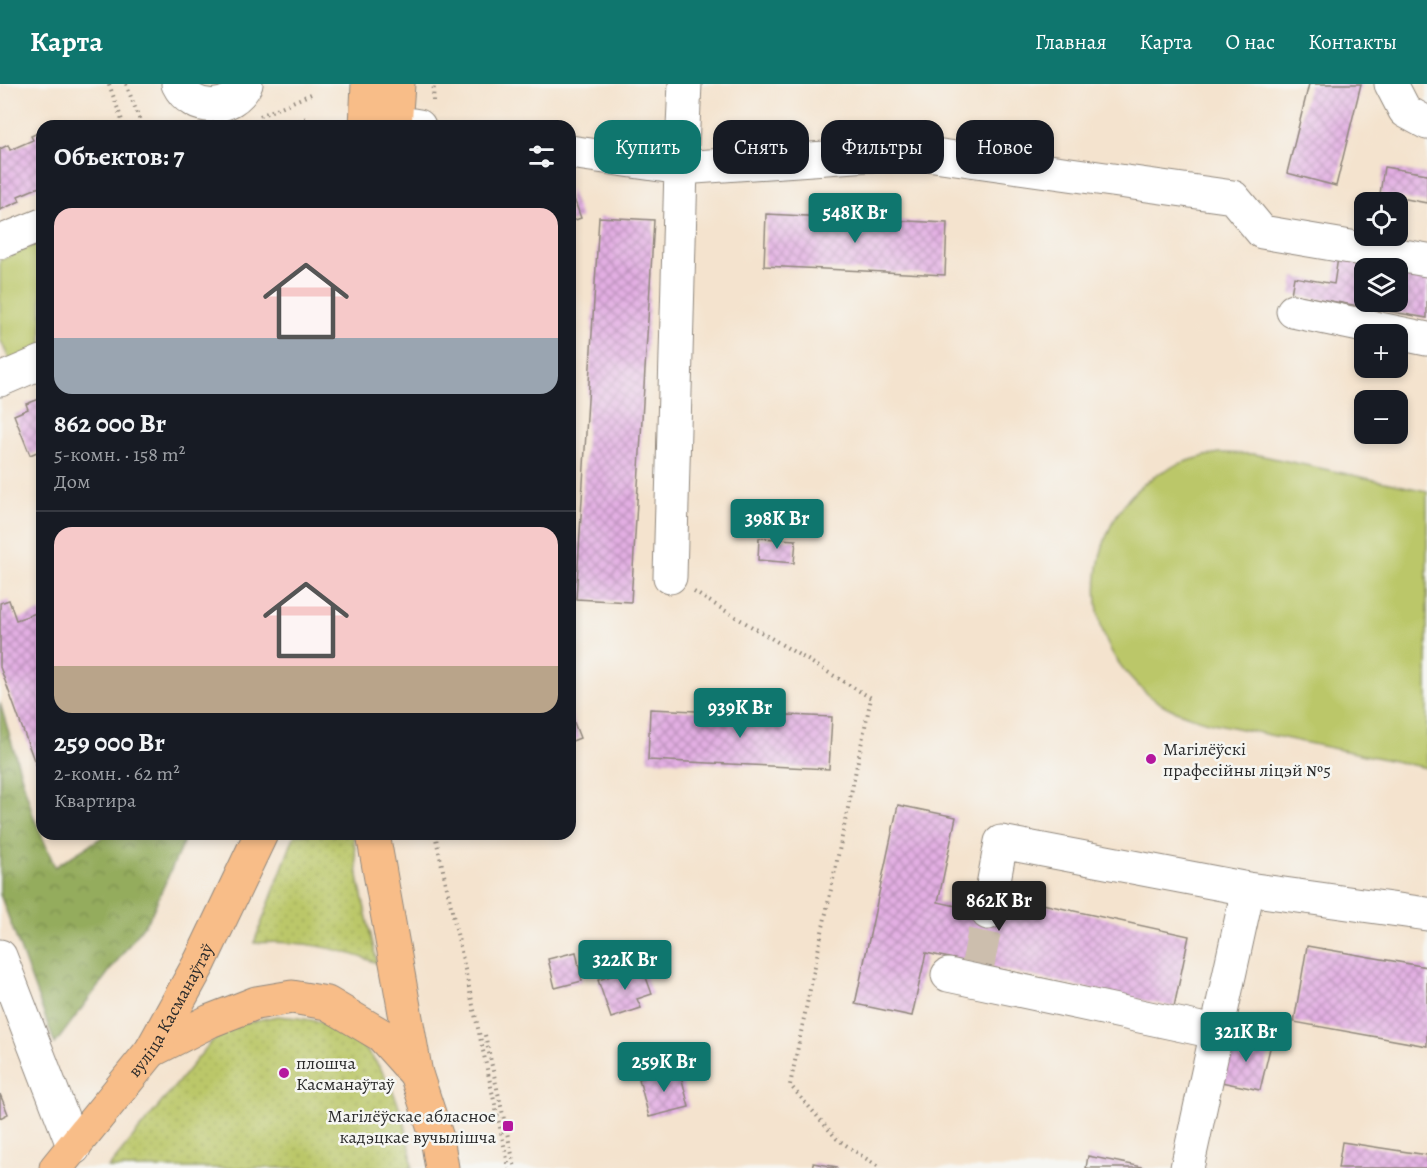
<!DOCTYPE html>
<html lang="ru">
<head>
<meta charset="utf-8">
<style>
  :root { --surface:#171b24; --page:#242831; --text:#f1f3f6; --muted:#9ea1a6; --line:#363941; --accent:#0f766e }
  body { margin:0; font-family:Alegreya,serif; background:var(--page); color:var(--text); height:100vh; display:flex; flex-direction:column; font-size:22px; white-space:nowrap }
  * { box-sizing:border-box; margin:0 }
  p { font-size:20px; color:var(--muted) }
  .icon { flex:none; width:33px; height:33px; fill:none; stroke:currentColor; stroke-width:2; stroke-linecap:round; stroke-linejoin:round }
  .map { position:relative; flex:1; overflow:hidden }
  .details { position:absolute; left:36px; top:36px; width:540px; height:720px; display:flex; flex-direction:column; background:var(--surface); border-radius:18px; box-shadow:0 3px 9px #0003 }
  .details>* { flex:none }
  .hud { position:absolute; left:594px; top:36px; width:570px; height:54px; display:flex; gap:12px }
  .tools { position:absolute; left:1354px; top:108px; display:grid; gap:12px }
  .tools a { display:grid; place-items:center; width:54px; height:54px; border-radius:12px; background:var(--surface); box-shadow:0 3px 9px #0003; font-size:30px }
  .price { position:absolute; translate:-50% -51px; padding:0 14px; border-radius:6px; background:var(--accent); color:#fff; font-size:20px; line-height:39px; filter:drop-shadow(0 2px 3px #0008) }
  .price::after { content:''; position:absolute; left:50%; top:36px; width:18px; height:14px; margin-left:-9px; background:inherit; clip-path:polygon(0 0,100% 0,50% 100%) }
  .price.selected { background:#222; color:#fff }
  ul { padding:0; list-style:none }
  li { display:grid; align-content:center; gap:12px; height:318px; padding:0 18px }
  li+li { border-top:2px solid var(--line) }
  li span { display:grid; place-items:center; height:186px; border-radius:18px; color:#555 }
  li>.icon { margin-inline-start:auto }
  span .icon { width:108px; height:108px; fill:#fffc; stroke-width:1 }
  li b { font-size:26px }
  h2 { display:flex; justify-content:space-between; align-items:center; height:72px; padding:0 18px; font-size:26px }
  .tag { padding:0 21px; border-radius:18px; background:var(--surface); box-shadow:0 3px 9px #0003; font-size:21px; line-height:54px }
  .tag.selected { background:var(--accent); color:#fff }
  header { display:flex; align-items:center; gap:36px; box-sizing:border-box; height:84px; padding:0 30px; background:var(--accent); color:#fff }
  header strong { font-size:28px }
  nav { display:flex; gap:33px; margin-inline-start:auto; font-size:21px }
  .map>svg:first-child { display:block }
  .grass { fill:url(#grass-dots); stroke:#73794a; stroke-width:1.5 }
  .forest { fill:url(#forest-crowns); stroke:#606c44; stroke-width:1.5 }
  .park { fill:#bbc769; stroke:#73794a; stroke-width:1.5 }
  .building { fill:url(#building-cross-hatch) }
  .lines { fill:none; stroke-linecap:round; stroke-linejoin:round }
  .minor-tunnel { stroke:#ccbead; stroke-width:33; stroke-dasharray:33 16; stroke-linecap:butt }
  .minor-casing { stroke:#90877c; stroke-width:35 }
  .major-casing { stroke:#90877c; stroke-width:35 }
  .path { stroke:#90877c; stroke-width:4; stroke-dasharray:1.5 4.5; stroke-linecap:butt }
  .minor { stroke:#fff; stroke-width:33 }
  .major { stroke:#f8bd88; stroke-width:33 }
  .poi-dot { fill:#b5179e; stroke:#f6f6f2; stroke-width:2 }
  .labels { text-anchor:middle; stroke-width:5; stroke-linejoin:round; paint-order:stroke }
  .poi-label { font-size:18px; fill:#2b2b2b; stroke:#f6f6f2; text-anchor:start }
  .street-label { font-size:18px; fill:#2b2b2b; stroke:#f6f6f2 }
</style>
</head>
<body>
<header>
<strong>Карта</strong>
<nav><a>Главная</a><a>Карта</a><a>О нас</a><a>Контакты</a></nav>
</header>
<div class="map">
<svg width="1427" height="1084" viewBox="0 0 1427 1084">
  <defs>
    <pattern id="grass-dots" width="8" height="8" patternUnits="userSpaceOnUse" patternTransform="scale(1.5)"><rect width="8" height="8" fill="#bbc769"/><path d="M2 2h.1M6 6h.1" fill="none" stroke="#a1ab5b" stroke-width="1.8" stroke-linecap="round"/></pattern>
    <pattern id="forest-crowns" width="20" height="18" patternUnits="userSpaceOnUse" patternTransform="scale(1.5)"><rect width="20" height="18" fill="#94ac5d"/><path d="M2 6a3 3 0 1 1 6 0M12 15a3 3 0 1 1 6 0" fill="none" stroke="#798c4d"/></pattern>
    <pattern id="building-cross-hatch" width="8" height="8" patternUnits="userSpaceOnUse" patternTransform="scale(1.5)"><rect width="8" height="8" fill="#e3afe3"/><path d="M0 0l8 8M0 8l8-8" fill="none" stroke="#b88fb8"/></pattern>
  </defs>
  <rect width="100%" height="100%" fill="#f6f6f2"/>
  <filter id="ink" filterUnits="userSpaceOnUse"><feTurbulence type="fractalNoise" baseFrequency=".0167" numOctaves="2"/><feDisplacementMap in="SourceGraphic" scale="12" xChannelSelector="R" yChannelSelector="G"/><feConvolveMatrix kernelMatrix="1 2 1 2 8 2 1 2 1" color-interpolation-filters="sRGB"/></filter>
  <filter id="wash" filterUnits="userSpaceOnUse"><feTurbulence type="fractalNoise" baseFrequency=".008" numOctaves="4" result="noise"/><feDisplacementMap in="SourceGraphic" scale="24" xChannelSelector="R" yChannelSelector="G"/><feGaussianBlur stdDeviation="1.35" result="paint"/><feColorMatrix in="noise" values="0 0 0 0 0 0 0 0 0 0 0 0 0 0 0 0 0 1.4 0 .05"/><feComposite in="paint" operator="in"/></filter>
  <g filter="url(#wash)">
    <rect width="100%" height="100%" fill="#f4e3ce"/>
    <path class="grass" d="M295 750H353L359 798 377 879C336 863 299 856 254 859Z
      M277 932C300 934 324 936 344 948 387 974 409 1036 412 1084H108L211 958 238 940Z"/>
    <path class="forest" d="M0 619 33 731 55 783 107 750H187L150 833 55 960 0 810Z"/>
    <path class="park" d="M42 158V263L10 277 0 255V176Z
      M1219 369 1254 370 1427 407V684L1208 638C1185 631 1161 624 1143 606 1127 591 1111 572 1104 551 1084 496 1104 423 1155 392 1175 379 1196 374 1219 369Z"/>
    <g id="blocks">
      <path class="building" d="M1309 0H1361L1336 102 1287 89Z
        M42 47V102L18 112 20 117 0 126V65L8 61 10 66 33 56 31 52Z
        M1384 83 1427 90V119L1380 110Z
        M570 104 581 134 570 138Z
        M766 130 947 139 945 191 764 182Z
        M599 133 654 136 631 518 576 515Z
        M1338 174 1390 184H1365V218H1398V185L1427 190V234L1291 210 1294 193 1334 200Z
        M42 314V366L30 371 14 331 28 325 26 320Z
        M759 454 796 456 794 479 758 476Z
        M9 516 16 536 42 527V698L0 583V519Z
        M650 625 832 633 829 685 648 676Z
        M570 628 580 654 570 658Z
        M898 721 956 733 938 818 997 831 1001 811 1189 852 1174 923 926 869 912 932 855 920Z
        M1307 862 1427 883V962L1294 938Z
        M576 868 582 897 555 904 548 875Z
        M642 882 652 910 637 915 641 924 611 934 598 896Z
        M1231 951 1271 960 1260 1006 1221 998Z
        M679 984 689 1023 649 1033 639 995Z
        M0 1010 8 1030 0 1034Z
        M1342 1058 1427 1071V1084H1338Z
        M1088 1072 1143 1083V1084H1086Z
        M813 1079 837 1083V1084H812Z"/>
    </g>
  </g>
  <g filter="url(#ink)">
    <use href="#blocks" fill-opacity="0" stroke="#90877c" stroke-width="1.5"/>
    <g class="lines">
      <path class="minor-tunnel" d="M978 880 988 829"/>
      <defs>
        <path id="minor" d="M178 0C192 29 232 28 246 0
          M685 0 681 84 913 68 1233 113 1262 148 1427 176
          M1391 0 1405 27 1427 39
          M395 38 419 42
          M570 68 681 84 670 493
          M0 158 42 141
          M1293 227 1427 255
          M0 296 42 278
          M988 829 1001 758 1248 805 1427 830
          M0 872 74 1064
          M948 891 1215 948
          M1187 1084 1248 805"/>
        <g id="major">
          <path d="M366 42 368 0"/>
          <path d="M395 42 398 0"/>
          <path d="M373 750 416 990 437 1054 442 1084"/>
          <path d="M151 967 210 937 256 919 292 913 327 919 381 951 416 990"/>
          <path id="s1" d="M56 1084 151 967 200 878 261 750"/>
        </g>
      </defs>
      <use href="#minor" class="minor-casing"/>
      <use href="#major" class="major-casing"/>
      <path class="path" d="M109 0 124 42
        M126 0 142 42
        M433 17 434 0
        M260 32 311 10
        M288 42 309 33
        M694 508 871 614 790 1001 837 1055 880 1084
        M435 750 509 1084
        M485 951 515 1084"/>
      <use href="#minor" class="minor"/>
      <use href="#major" class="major"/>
    </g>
  </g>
  <g class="poi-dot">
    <circle cx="1151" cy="675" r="6"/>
    <circle cx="284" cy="989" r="6"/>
    <rect x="502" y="1036" width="12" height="12" rx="3"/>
  </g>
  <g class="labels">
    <g class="poi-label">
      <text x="1163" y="671">Магілёўскі<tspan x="1163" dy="21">прафесійны ліцэй №5</tspan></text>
      <text x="296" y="985">плошча<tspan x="296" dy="21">Касманаўтаў</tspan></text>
      <text x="496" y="1038" text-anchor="end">Магілёўскае абласное<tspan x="496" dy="21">кадэцкае вучылішча</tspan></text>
    </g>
    <g class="street-label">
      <text dy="6" stroke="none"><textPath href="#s1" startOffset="196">вуліца Касманаўтаў</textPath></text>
    </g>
  </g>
</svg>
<div class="tools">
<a><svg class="icon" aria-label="locate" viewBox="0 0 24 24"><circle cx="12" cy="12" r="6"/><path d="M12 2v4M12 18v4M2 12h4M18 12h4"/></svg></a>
<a><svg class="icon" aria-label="layers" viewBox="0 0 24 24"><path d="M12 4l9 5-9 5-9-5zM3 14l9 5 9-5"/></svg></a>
<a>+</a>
<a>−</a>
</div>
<b class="price" style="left:855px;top:160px">548K Br</b>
<b class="price" style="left:777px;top:466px">398K Br</b>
<b class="price" style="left:740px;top:655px">939K Br</b>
<b class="price selected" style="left:999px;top:848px">862K Br</b>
<b class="price" style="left:625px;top:907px">322K Br</b>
<b class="price" style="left:1246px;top:979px">321K Br</b>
<b class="price" style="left:664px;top:1009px">259K Br</b>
<div class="hud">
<a class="tag selected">Купить</a>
<a class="tag">Снять</a>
<a class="tag">Фильтры</a>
<a class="tag">Новое</a>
</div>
<section class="details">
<h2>Объектов: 7<svg class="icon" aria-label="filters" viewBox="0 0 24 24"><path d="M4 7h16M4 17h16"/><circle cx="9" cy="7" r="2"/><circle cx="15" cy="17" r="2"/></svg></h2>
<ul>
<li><span style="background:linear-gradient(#f6c9c9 70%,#9aa5b1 0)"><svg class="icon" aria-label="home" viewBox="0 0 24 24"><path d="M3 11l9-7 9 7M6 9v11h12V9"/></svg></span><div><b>862 000 Br</b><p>5-комн. · 158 m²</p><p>Дом</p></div></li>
<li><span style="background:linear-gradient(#f6c9c9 75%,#b9a48a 0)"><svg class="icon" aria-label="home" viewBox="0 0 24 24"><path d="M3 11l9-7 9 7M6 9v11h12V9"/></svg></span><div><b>259 000 Br</b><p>2-комн. · 62 m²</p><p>Квартира</p></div></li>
</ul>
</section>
</div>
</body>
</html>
